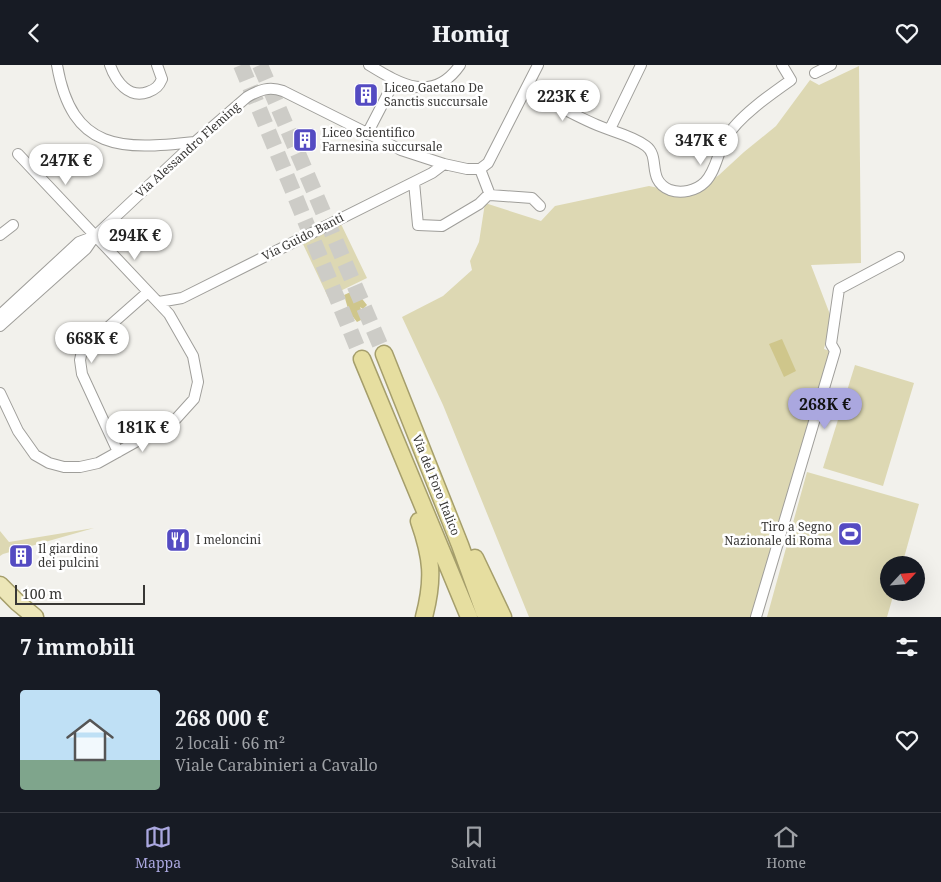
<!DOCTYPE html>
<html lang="it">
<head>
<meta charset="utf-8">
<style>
  :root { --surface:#171b24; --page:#20242c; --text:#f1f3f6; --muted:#9ea1a6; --line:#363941; --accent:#aaa7df }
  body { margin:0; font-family:"Noto Serif",serif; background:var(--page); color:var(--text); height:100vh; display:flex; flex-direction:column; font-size:19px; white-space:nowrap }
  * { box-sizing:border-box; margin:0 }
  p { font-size:16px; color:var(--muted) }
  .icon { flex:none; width:28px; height:28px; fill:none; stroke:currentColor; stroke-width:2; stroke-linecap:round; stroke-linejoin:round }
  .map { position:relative; height:552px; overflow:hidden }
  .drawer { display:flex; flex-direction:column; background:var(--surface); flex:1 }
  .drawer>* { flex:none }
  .needle { width:32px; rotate:64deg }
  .controls { position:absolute; left:880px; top:491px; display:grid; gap:10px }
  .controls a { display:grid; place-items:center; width:45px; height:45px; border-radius:50%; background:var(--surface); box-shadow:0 5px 20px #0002; font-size:25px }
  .scale { position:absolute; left:15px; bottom:12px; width:130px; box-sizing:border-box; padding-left:5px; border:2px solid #383735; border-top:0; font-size:14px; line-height:18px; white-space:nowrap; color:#383735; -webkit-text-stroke:4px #fff; paint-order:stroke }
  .price { position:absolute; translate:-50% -42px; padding:0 11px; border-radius:18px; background:#fff; color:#222; font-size:16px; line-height:32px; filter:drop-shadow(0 1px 2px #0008) }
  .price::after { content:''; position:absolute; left:50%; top:30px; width:15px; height:11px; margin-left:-8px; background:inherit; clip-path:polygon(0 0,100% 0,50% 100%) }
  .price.active { background:var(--accent); color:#111 }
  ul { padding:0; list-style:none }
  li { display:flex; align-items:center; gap:15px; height:125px; padding:0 20px }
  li+li { border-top:1px solid var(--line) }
  li span { display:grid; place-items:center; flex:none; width:140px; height:100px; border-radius:5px; color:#555 }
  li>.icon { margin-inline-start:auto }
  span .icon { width:60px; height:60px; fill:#fffc; stroke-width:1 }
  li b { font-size:21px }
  h2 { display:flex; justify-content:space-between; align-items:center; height:60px; padding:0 20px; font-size:21px }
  header { display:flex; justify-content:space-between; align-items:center; height:65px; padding:0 20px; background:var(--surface); font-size:22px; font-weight:800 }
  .dock { display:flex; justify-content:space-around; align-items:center; height:70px; border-top:1px solid var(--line); background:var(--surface); font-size:14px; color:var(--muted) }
  .dock a { display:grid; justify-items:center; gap:2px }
  .dock .active { color:var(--accent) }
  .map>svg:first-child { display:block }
  .green { fill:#ddd8b3 }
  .water { fill:#cfc68b }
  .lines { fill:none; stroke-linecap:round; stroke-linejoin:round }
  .trunk-tunnel { stroke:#cdccc7; stroke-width:16; stroke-dasharray:16 8; stroke-linecap:butt }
  .minor-casing { stroke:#9f9e9a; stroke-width:12 }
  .primary-casing { stroke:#a59e6b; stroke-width:19 }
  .trunk-casing { stroke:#a59e6b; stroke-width:19 }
  .minor { stroke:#fff; stroke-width:10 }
  .primary { stroke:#ece6b8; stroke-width:16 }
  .trunk { stroke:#e6dea0; stroke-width:16 }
  .labels { text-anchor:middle; stroke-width:5; stroke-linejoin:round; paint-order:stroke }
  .poi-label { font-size:12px; fill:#383735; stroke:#fff; text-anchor:start }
  .street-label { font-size:12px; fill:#383735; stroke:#fff }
</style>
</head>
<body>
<header><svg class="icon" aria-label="back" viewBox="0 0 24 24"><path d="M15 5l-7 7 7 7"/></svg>Homiq<svg class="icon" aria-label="heart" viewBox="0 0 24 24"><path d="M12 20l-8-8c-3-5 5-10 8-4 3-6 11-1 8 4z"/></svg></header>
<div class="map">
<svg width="941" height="552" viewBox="0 0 941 552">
  <rect width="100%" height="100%" fill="#f2f1ec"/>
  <path class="green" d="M859 1 861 198 811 200 831 252 824 284 830 286 752 552H529L443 340 402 252 443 231 472 205 470 196 479 177 485 138 541 156 555 141 649 121 692 130 719 110 744 87 776 61 810 15 819 20Z
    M341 159 367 213 328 232 302 177Z
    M855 300 914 318 883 421 823 403Z
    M807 407 919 439 902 500H889V528H894L887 552H767Z
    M94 463 3 489 0 491V466L9 477Z"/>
  <path class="water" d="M355 225 367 240 363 244 360 242 365 253 357 257 349 247 344 230Z
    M782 274 796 306 784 312 769 279Z"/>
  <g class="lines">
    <path class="trunk-tunnel" d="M241 0 362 294
      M260 0 384 289"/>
    <defs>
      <path id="minor" d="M57 0C72 87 122 85 195 77
        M110 0C116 17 129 34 148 27 156 24 159 21 162 14L157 0
        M369 0C400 19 433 39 460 0
        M815 8 831 0
        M526 24C549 36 573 50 597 60 613 67 631 70 646 81 661 92 646 115 670 125 681 129 696 126 705 117 716 106 718 86 726 73 738 52 771 29 791 15L782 0
        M610 64 641 0
        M367 69 395 15
        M480 104 490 130 532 133 540 141
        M414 117 418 160 442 161 479 139 489 129
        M0 170 13 160
        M159 237 182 233 432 108 444 99
        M0 250 79 177 95 171 195 77 247 32C259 25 269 21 283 26L401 85 444 99 467 104H480L488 98 538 0
        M0 261 86 184 95 171
        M0 328 18 366 35 390 49 398 64 402H80L98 398 175 355 194 334 198 317 193 291 169 249 18 89
        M118 387 82 309 80 295 82 286 88 280 148 227
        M756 552 835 286 831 279 839 224 899 192"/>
      <path id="primary" d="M0 520 18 538 35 552"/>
      <path id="trunk" d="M384 289 460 480 486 552
        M362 294 469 552
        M419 456C432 493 434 514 424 552
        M475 493 503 552"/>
    </defs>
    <use href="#minor" class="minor-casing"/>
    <use href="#primary" class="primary-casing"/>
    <use href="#trunk" class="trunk-casing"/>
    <use href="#minor" class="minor"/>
    <use href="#primary" class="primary"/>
    <use href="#trunk" class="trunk"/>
  </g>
  <defs>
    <symbol id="building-square" viewBox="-11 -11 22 22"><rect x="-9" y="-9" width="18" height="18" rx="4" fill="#544bc2" stroke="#fff"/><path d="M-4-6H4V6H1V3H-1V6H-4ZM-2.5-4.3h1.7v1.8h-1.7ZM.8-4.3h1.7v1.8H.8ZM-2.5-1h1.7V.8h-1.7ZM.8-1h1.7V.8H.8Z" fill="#fff"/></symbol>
    <symbol id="stadium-square" viewBox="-11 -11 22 22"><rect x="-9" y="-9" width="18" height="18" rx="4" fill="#544bc2" stroke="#fff"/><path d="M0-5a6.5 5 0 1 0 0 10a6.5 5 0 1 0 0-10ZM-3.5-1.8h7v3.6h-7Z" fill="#fff"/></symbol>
    <symbol id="restaurant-square" viewBox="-11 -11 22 22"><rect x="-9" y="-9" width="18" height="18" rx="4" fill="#544bc2" stroke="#fff"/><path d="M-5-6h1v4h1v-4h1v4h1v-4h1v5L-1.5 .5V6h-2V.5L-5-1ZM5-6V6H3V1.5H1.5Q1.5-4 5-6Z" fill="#fff"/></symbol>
  </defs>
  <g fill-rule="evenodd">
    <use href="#building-square" x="352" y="16" width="28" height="28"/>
    <use href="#building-square" x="291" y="61" width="28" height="28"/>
    <use href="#stadium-square" x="836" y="455" width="28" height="28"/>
    <use href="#restaurant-square" x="164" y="461" width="28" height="28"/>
    <use href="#building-square" x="7" y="477" width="28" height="28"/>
  </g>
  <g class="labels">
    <g class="poi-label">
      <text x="384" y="27">Liceo Gaetano De<tspan x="384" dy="14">Sanctis succursale</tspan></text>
      <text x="322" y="72">Liceo Scientifico<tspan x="322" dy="14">Farnesina succursale</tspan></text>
      <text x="832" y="466" text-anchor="end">Tiro a Segno<tspan x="832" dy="14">Nazionale di Roma</tspan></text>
      <text x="196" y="479">I meloncini</text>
      <text x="38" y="488">Il giardino<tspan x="38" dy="14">dei pulcini</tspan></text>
    </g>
    <g class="street-label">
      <text transform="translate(188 85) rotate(-42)" y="4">Via Alessandro Fleming</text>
      <text transform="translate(303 172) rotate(-27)" y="4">Via Guido Banti</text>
      <text transform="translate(436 420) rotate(68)" y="4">Via del Foro Italico</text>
    </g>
  </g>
</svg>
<div class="controls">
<a><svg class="needle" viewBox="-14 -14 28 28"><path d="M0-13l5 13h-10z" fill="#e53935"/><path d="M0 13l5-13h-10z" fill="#9ea1a6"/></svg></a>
</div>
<div class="scale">100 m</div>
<b class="price" style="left:563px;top:57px">223K €</b>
<b class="price" style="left:701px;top:101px">347K €</b>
<b class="price" style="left:66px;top:121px">247K €</b>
<b class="price" style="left:135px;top:196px">294K €</b>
<b class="price" style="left:92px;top:299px">668K €</b>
<b class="price active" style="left:825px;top:365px">268K €</b>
<b class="price" style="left:143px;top:388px">181K €</b>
</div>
<section class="drawer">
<h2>7 immobili<svg class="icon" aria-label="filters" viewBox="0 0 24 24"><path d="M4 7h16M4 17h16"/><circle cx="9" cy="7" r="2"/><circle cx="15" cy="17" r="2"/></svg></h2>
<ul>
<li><span style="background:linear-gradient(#bfe0f5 70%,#7fa58c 0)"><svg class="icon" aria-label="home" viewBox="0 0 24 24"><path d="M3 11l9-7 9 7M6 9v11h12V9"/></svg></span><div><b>268 000 €</b><p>2 locali · 66 m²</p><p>Viale Carabinieri a Cavallo</p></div><svg class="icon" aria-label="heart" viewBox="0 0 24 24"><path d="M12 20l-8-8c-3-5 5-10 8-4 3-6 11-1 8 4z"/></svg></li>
</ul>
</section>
<nav class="dock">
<a class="active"><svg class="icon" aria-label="map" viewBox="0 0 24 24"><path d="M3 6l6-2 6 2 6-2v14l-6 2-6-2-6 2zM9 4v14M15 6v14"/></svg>Mappa</a>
<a><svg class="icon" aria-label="saved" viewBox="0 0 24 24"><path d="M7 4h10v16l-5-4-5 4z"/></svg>Salvati</a>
<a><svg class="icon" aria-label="home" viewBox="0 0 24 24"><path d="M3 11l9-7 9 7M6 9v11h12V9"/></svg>Home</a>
</nav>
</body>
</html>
